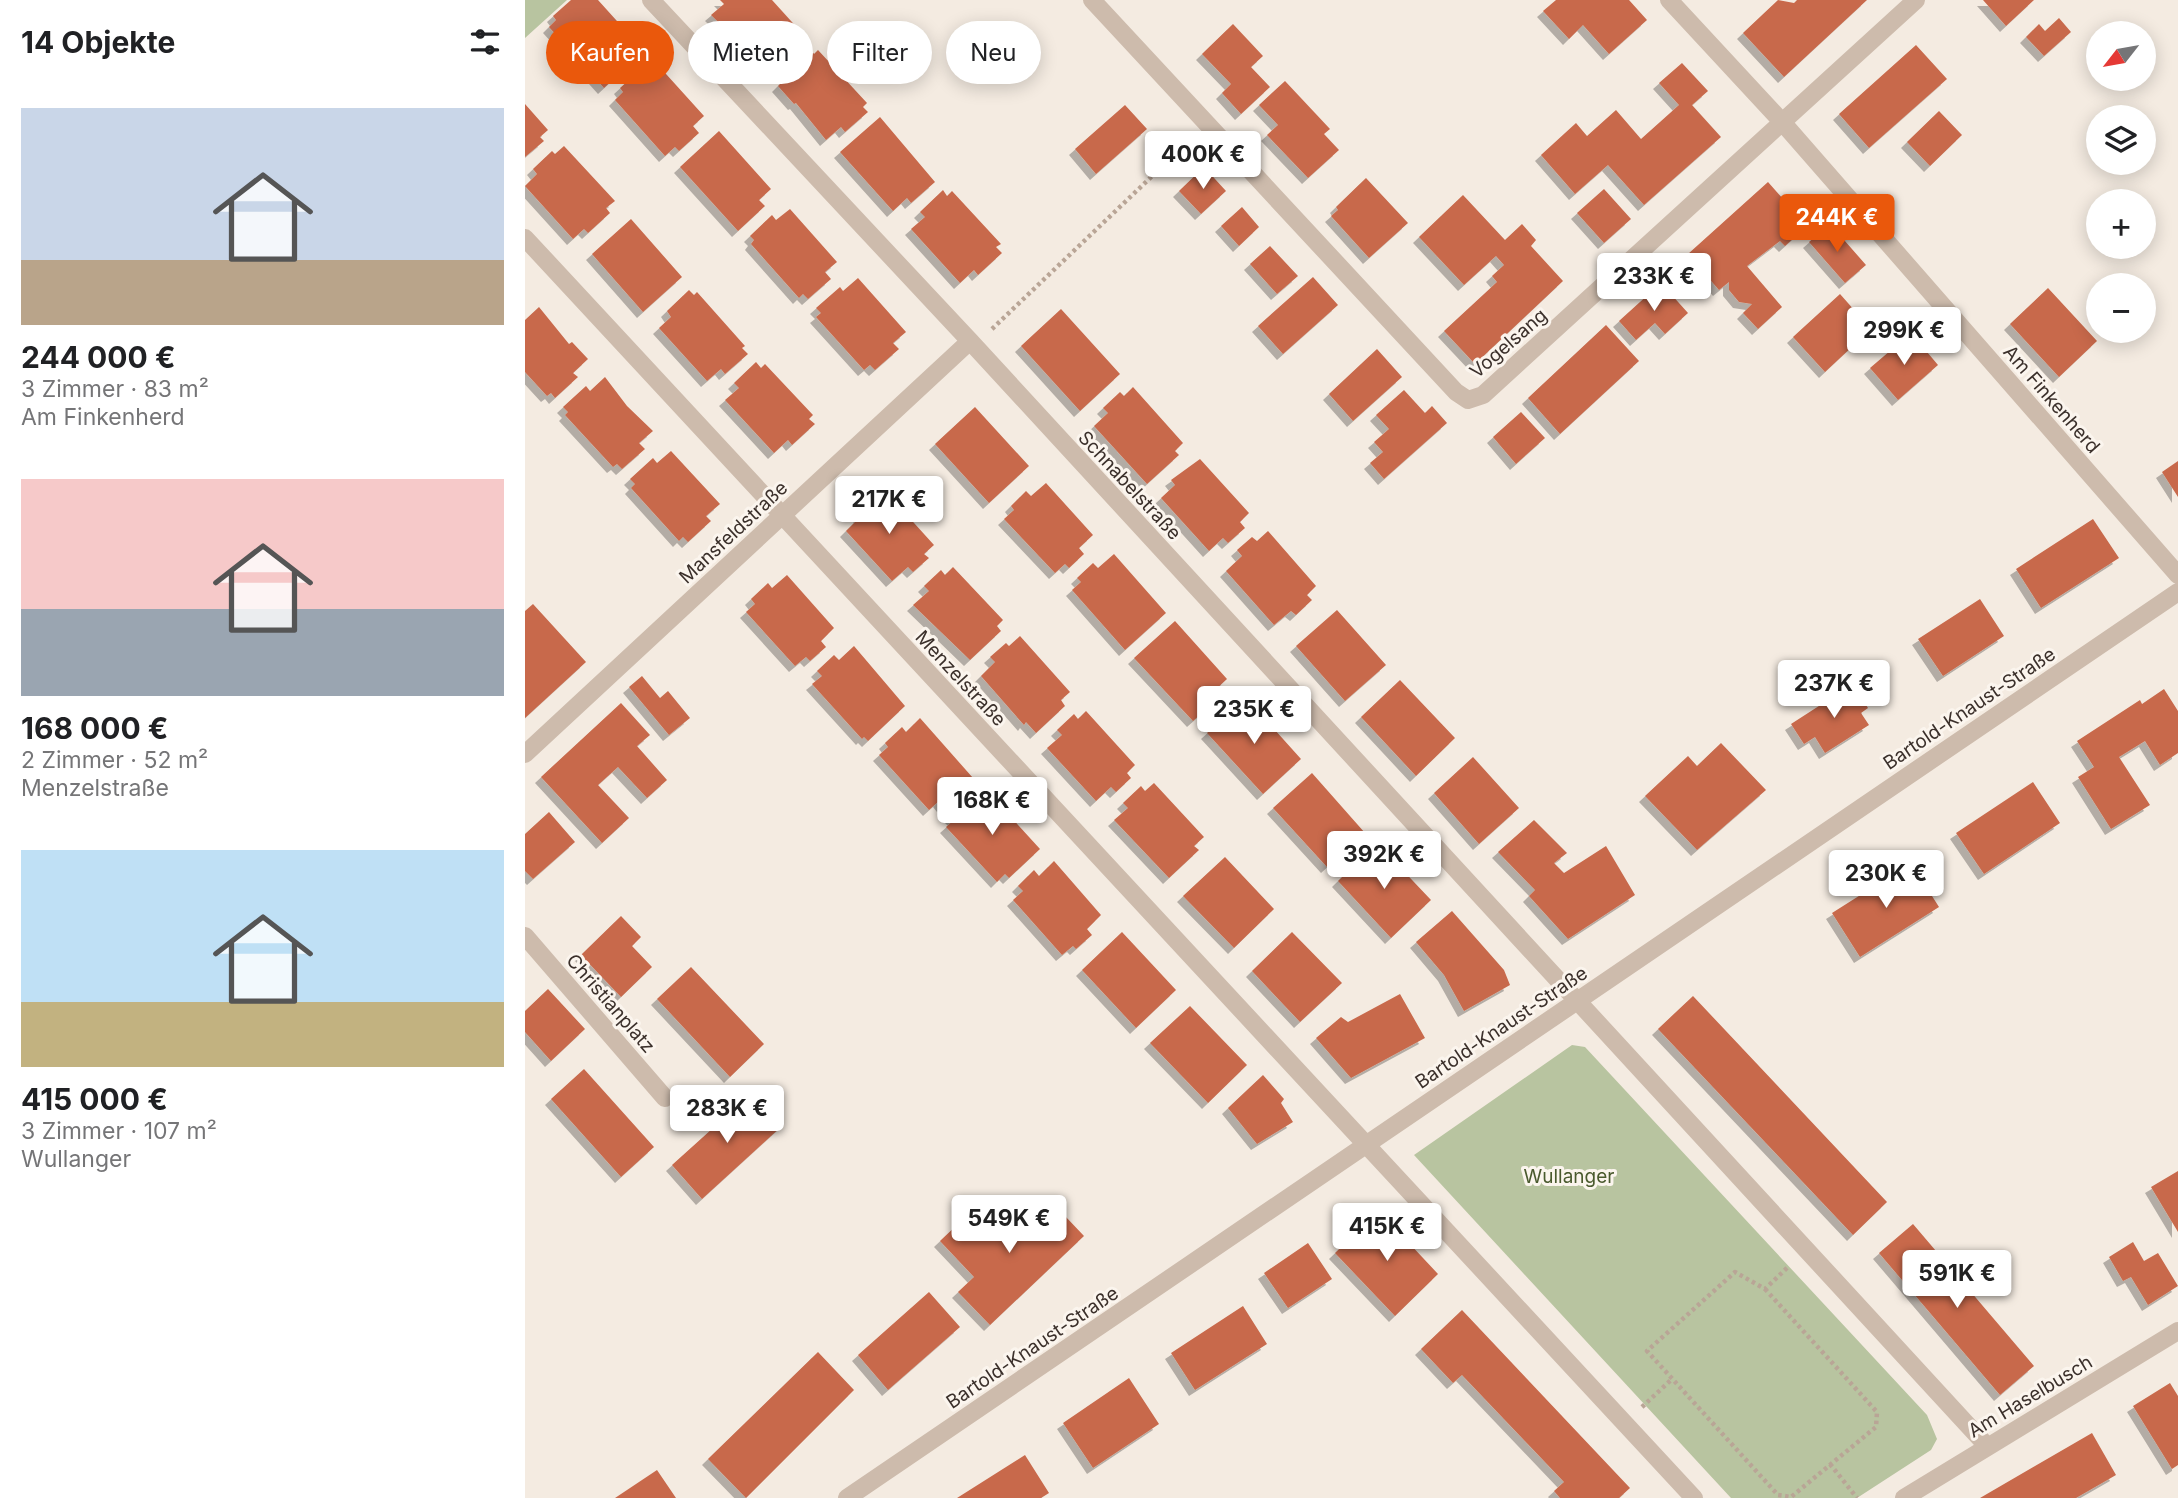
<!DOCTYPE html>
<html lang="de">
<head>
<meta charset="utf-8">
<style>
  :root { --surface:#fff; --page:#f6f6f6; --text:#202124; --muted:#757577; --accent:#ea580c }
  body { margin:0; font-family:Inter,sans-serif; background:var(--page); color:var(--text); height:100vh; display:flex; flex-direction:column; font-size:26px; white-space:nowrap }
  * { box-sizing:border-box; margin:0 }
  p { font-size:23px; color:var(--muted) }
  .icon { flex:none; width:38px; height:38px; fill:none; stroke:currentColor; stroke-width:2; stroke-linecap:round; stroke-linejoin:round }
  .map { position:relative; flex:1; overflow:hidden }
  .sheet { display:flex; flex-direction:column; background:var(--surface); width:525px }
  .sheet>* { flex:none }
  .hud { position:absolute; left:21px; top:21px; width:665px; height:63px; display:flex; gap:14px }
  .needle { width:46px; rotate:239deg }
  .tools { position:absolute; left:1561px; top:21px; display:grid; gap:14px }
  .tools a { display:grid; place-items:center; width:70px; height:70px; border-radius:50%; background:var(--surface); box-shadow:0 4px 18px #0003; font-size:35px }
  .price { position:absolute; translate:-50% -60px; padding:0 16px; border-radius:7px; background:#fff; color:#222; font-size:23px; line-height:46px; filter:drop-shadow(0 2px 4px #0008) }
  .price::after { content:''; position:absolute; left:50%; top:42px; width:21px; height:16px; margin-left:-10px; background:inherit; clip-path:polygon(0 0,100% 0,50% 100%) }
  .price.selected { background:var(--accent); color:#fff }
  ul { padding:0; list-style:none }
  li { display:grid; align-content:center; gap:14px; height:371px; padding:0 21px }
  li span { display:grid; place-items:center; height:217px; border-radius:0px; color:#555 }
  li>.icon { margin-inline-start:auto }
  span .icon { width:126px; height:126px; fill:#fffc; stroke-width:1 }
  li b { font-size:30px }
  h2 { display:flex; justify-content:space-between; align-items:center; height:84px; padding:0 21px; font-size:30px }
  .chip { padding:0 24px; border-radius:32px; background:var(--surface); box-shadow:0 4px 18px #0003; font-size:24px; line-height:63px }
  .chip.selected { background:var(--accent); color:#fff }
  main { display:flex; flex:1; min-height:0 }
  .map>svg:first-child { display:block }
  .green { fill:#b8c4a0 }
  .building { fill:#c8694b; filter:url(#shadow) }
  .lines { fill:none; stroke-linecap:round; stroke-linejoin:round }
  .path { stroke:#b9a596; stroke-width:4.5; stroke-dasharray:3.5 3.5; stroke-linecap:butt }
  .street { stroke:#cdbbac; stroke-width:18 }
  .labels { text-anchor:middle; stroke-width:6; stroke-linejoin:round; paint-order:stroke }
  .street-label { font-size:19px; fill:#3b302b; stroke:#fbf5ee }
  .park-label { font-size:19px; fill:#4a5a2e; stroke:#fbf5ee }
</style>
</head>
<body>
<main>
<section class="sheet">
<h2>14 Objekte<svg class="icon" aria-label="filters" viewBox="0 0 24 24"><path d="M4 7h16M4 17h16"/><circle cx="9" cy="7" r="2"/><circle cx="15" cy="17" r="2"/></svg></h2>
<ul>
<li><span style="background:linear-gradient(#c9d6e8 70%,#b9a48a 0)"><svg class="icon" aria-label="home" viewBox="0 0 24 24"><path d="M3 11l9-7 9 7M6 9v11h12V9"/></svg></span><div><b>244 000 €</b><p>3 Zimmer · 83 m²</p><p>Am Finkenherd</p></div></li>
<li><span style="background:linear-gradient(#f6c9c9 60%,#9aa5b1 0)"><svg class="icon" aria-label="home" viewBox="0 0 24 24"><path d="M3 11l9-7 9 7M6 9v11h12V9"/></svg></span><div><b>168 000 €</b><p>2 Zimmer · 52 m²</p><p>Menzelstraße</p></div></li>
<li><span style="background:linear-gradient(#bfe0f5 70%,#c2b280 0)"><svg class="icon" aria-label="home" viewBox="0 0 24 24"><path d="M3 11l9-7 9 7M6 9v11h12V9"/></svg></span><div><b>415 000 €</b><p>3 Zimmer · 107 m²</p><p>Wullanger</p></div></li>
</ul>
</section>
<div class="map">
<svg width="1653" height="1498" viewBox="0 0 1653 1498">
  <defs>
    <filter id="shadow"><feDropShadow dx="-6" dy="6" stdDeviation="0" flood-color="#0004"/></filter>
  </defs>
  <rect width="100%" height="100%" fill="#f4ebe1"/>
  <path class="green" d="M0 0H42L0 38Z
    M1047 1045 1060 1047 1402 1415 1412 1439 1406 1450 1332 1498H1206L889 1155Z"/>
  <path class="building" d="M46 0H73L119 51 79 88 24 27 31 20 28 16Z
    M195 0H247L276 32 269 39 273 42 252 61 247 56 234 68 218 50 220 48 186 15 199 4Z
    M1031 0H1104L1122 20 1084 54 1058 25 1044 39 1018 11Z
    M1253 0 1269 3 1272 0H1342L1259 77 1218 33Z
    M1458 0H1509L1481 26Z
    M1534 18 1546 32 1519 56 1501 37 1514 24 1520 31Z
    M708 24 738 56 726 67 745 87 716 114 697 93 706 84 677 54Z
    M1391 45 1422 79 1344 148 1314 114Z
    M285 48 289 54 293 50 342 103 338 107 343 112 320 132 316 127 301 140 271 103 269 104 253 86 266 73 262 68Z
    M1157 63 1183 91 1167 105 1196 137 1119 205 1083 165 1050 194 1016 155 1051 123 1062 136 1091 110 1116 139 1154 105 1134 83Z
    M132 64 179 116 168 126 174 133 154 151 150 147 140 156 90 100 98 92 95 88 115 70 120 75Z
    M760 81 805 129 799 134 814 150 783 178 742 135 753 125 734 105Z
    M0 104 23 130 15 137 19 141 0 157Z
    M600 105 622 129 571 174 550 149Z
    M1414 111 1437 135 1405 166 1382 142Z
    M355 117 410 182 386 203 382 198 368 211 315 152Z
    M194 131 246 189 234 200 240 206 213 231 155 167Z
    M39 146 90 201 81 208 85 213 63 233 59 229 48 239 0 186 12 174 8 169 27 151 30 154Z
    M679 167 701 191 676 214 654 191Z
    M841 178 883 223 844 258 806 216 813 210 811 207Z
    M1243 182 1282 226 1260 246 1255 241 1222 266 1257 307 1233 329 1218 313 1227 304 1214 302 1204 290V282L1194 290 1163 254Z
    M1079 189 1106 219 1079 243 1052 213Z
    M418 190 422 196 427 191 476 244 471 247 477 253 453 275 449 270 435 283 386 229 400 217 395 212Z
    M938 195 980 240 997 224 1011 240 1006 246 1038 281 950 364 919 331 972 282 967 276 979 265 971 256 939 285 894 237Z
    M717 207 734 227 714 246 696 226Z
    M265 209 312 262 300 272 306 279 283 299 278 294 274 298 226 244 229 240 225 236 247 215 251 220Z
    M106 219 157 277 118 312 67 254Z
    M1305 224 1341 265 1320 283 1284 242Z
    M745 246 773 276 752 294 725 264Z
    M788 277 813 305 758 354 733 326Z
    M333 278 381 332 368 343 374 349 350 370 345 365 339 370 291 317 296 313 291 308 315 287 318 291Z
    M1136 283 1163 313 1140 334 1130 323 1111 340 1094 321Z
    M1523 288 1572 341 1534 377 1485 324Z
    M164 290 169 295 172 292 220 346 217 348 223 354 200 374 196 369 182 381 134 328 146 317 142 311Z
    M1315 294 1346 329 1300 372 1268 337Z
    M14 307 44 344 47 342 63 359 48 373 53 377 30 398 26 393 22 396 0 372V320Z
    M536 309 595 374 555 411 496 346Z
    M1081 325 1114 361 1035 434 1003 398Z
    M1386 333 1413 365 1373 400 1345 368Z
    M852 349 877 377 828 421 804 394Z
    M231 362 236 368 240 364 288 415 284 419 290 424 267 445 263 440 249 453 200 400 214 388 209 383Z
    M80 377 102 406 128 431 114 443 120 449 97 469 92 464 88 467 40 415 43 412 38 407 61 386 65 391Z
    M608 387 658 443 650 451 654 455 622 484 569 426 583 413 578 408 595 392 599 396Z
    M879 390 900 413 907 406 922 423 859 479 845 463 858 452 849 442 864 429 851 415Z
    M450 407 504 466 464 503 410 444Z
    M996 412 1020 438 991 464 968 437Z
    M146 451 195 504 181 516 186 521 163 542 158 537 154 541 106 488 110 484 105 479 128 458 132 463Z
    M675 459 724 513 715 522 720 528 703 543 698 538 684 551 636 498 650 485 646 480Z
    M1653 461V497L1637 472Z
    M521 483 568 535 554 548 559 554 544 568 540 564 530 573 479 519 489 510 486 506 501 491 506 496Z
    M360 491 409 545 399 554 404 558 388 572 383 567 367 581 321 531 335 517 328 510 344 496 349 501Z
    M1568 519 1594 558 1516 608 1491 569Z
    M743 531 791 586 782 595 787 600 771 615 766 611 749 625 701 571 717 556 712 550 727 537 732 541Z
    M589 554 641 613 600 650 547 590 556 582 552 578 568 563 573 568Z
    M428 567 478 620 472 626 476 631 445 660 388 605 404 591 399 586 416 570 420 575Z
    M262 575 309 628 296 641 301 647 285 661 281 657 270 666 221 612 230 604 226 599 243 583 247 588Z
    M1455 599 1479 636 1418 676 1393 639Z
    M8 604 61 662 0 718V611Z
    M812 610 861 665 820 701 771 646Z
    M650 621 702 679 688 692 694 698 668 721 609 658Z
    M495 636 545 692 536 700 540 706 511 733 501 722 499 725 456 676 470 662 465 657 481 643 484 646Z
    M329 646 380 706 343 741 339 737 337 739 287 684 297 676 292 671 309 655 314 660Z
    M117 676 135 698 143 691 165 718 144 735 104 687Z
    M875 680 930 738 891 776 836 717Z
    M1328 684 1343 708 1336 713 1344 725 1300 753 1290 737 1279 744 1266 724Z
    M1639 689 1653 711V753L1635 765 1620 741 1594 757 1625 805 1586 829 1553 777 1569 767 1552 741 1615 700 1617 704Z
    M721 698 776 759 738 794 682 733Z
    M96 703 125 735 112 746 142 780 122 798 93 767 73 785 104 818 77 843 16 777Z
    M561 711 610 765 602 773 606 778 591 792 586 787 571 801 522 748 537 735 532 730 549 714 553 719Z
    M395 718 448 778 418 806 414 801 404 810 354 755 363 747 360 743 377 727 381 732Z
    M1196 743 1241 790 1172 850 1120 796 1163 756 1172 766Z
    M948 757 994 808 954 844 909 793Z
    M787 773 840 833 802 867 748 808Z
    M1508 782 1535 823 1459 874 1431 833Z
    M629 783 679 837 669 846 674 850 644 878 589 820 603 808 598 803 616 786 620 791Z
    M462 791 515 849 484 878 480 874 472 882 421 827 429 820 426 817 445 799 449 803Z
    M24 812 50 842 8 879 0 871V834Z
    M1009 820 1042 853 1029 863 1039 873 1081 846 1110 895 1043 939 1004 896 1010 890 973 852Z
    M852 843 906 900 866 938 813 881Z
    M700 857 749 909 709 948 658 896Z
    M529 861 576 915 562 929 567 935 551 949 548 946 537 955 488 900 498 891 493 886 509 870 514 876Z
    M1386 863 1414 907 1335 957 1307 913Z
    M927 911 979 970 985 985 939 1011 919 975 891 942Z
    M96 916 116 937 107 946 127 967 96 997 56 955Z
    M597 932 651 990 611 1028 557 970Z
    M767 932 817 983 775 1022 727 971Z
    M166 967 239 1044 205 1077 132 999Z
    M23 989 60 1029 26 1061 0 1032V1011Z
    M875 994 900 1038 826 1078 791 1038 816 1017 823 1022Z
    M1168 996 1362 1202 1328 1235 1133 1029Z
    M665 1006 722 1065 683 1103 625 1043Z
    M59 1069 129 1147 96 1177 26 1099Z
    M738 1075 759 1099 756 1103 768 1122 732 1144 703 1108Z
    M228 1092 258 1125 177 1199 147 1165Z
    M1653 1171V1232L1626 1187Z
    M522 1197 559 1236 465 1325 433 1292 449 1277 415 1241 453 1205 481 1235Z
    M854 1211 913 1274 870 1316 810 1253Z
    M1388 1224 1509 1366 1475 1395 1354 1253Z
    M1608 1242 1619 1261 1633 1253 1653 1286 1623 1305 1606 1277 1598 1281 1584 1257Z
    M783 1243 807 1279 763 1308 739 1273Z
    M404 1292 435 1327 363 1390 333 1355Z
    M718 1306 742 1344 670 1390 646 1353Z
    M937 1310 1105 1488 1094 1498H1035L1029 1491 1039 1482 937 1375 928 1383 896 1349Z
    M293 1352 329 1390 221 1498 183 1459Z
    M604 1378 634 1424 568 1468 538 1423Z
    M1645 1383 1653 1396V1465L1647 1469 1608 1406Z
    M1567 1433 1591 1475 1551 1498H1455Z
    M500 1455 524 1493 516 1498H432Z
    M132 1470 151 1498H90Z"/>
  <g class="lines">
    <path class="path" d="M467 329 666 139
      M1240 1289 1352 1412 1351 1427 1266 1497 1253 1495 1122 1351 1210 1272 1240 1289 1263 1267
      M1117 1407 1147 1379
      M1305 1464 1332 1498"/>
    <path class="street" d="M126 0 445 341 1462 1446
      M567 0 931 392 943 400 958 395 1391 0
      M1144 0 1258 123 1653 575
      M0 238 1169 1498
      M0 754 445 341
      M0 936 140 1098
      M322 1498 1653 592
      M1379 1498 1653 1331"/>
  </g>
  <g class="labels">
    <g class="street-label">
      <text transform="translate(983 343) rotate(-41)" y="7">Vogelsang</text>
      <text transform="translate(1527 399) rotate(49)" y="7">Am Finkenherd</text>
      <text transform="translate(605 485) rotate(47)" y="7">Schnabelstraße</text>
      <text transform="translate(208 532) rotate(-43)" y="7">Mansfeldstraße</text>
      <text transform="translate(436 678) rotate(47)" y="7">Menzelstraße</text>
      <text transform="translate(1444 708) rotate(-34)" y="7">Bartold-Knaust-Straße</text>
      <text transform="translate(86 1003) rotate(49)" y="7">Christianplatz</text>
      <text transform="translate(976 1027) rotate(-34)" y="7">Bartold-Knaust-Straße</text>
      <text transform="translate(507 1347) rotate(-34)" y="7">Bartold-Knaust-Straße</text>
      <text transform="translate(1505 1396) rotate(-31)" y="7">Am Haselbusch</text>
    </g>
    <g class="park-label">
      <text x="1044" y="1183">Wullanger</text>
    </g>
  </g>
</svg>
<div class="tools">
<a><svg class="needle" viewBox="-14 -14 28 28"><path d="M0-13l5 13h-10z" fill="#e53935"/><path d="M0 13l5-13h-10z" fill="#757577"/></svg></a>
<a><svg class="icon" aria-label="layers" viewBox="0 0 24 24"><path d="M12 4l9 5-9 5-9-5zM3 14l9 5 9-5"/></svg></a>
<a>+</a>
<a>−</a>
</div>
<b class="price" style="left:678px;top:191px">400K €</b>
<b class="price selected" style="left:1312px;top:254px">244K €</b>
<b class="price" style="left:1129px;top:313px">233K €</b>
<b class="price" style="left:1379px;top:367px">299K €</b>
<b class="price" style="left:364px;top:536px">217K €</b>
<b class="price" style="left:1309px;top:720px">237K €</b>
<b class="price" style="left:729px;top:746px">235K €</b>
<b class="price" style="left:467px;top:837px">168K €</b>
<b class="price" style="left:859px;top:891px">392K €</b>
<b class="price" style="left:1361px;top:910px">230K €</b>
<b class="price" style="left:202px;top:1145px">283K €</b>
<b class="price" style="left:484px;top:1255px">549K €</b>
<b class="price" style="left:862px;top:1263px">415K €</b>
<b class="price" style="left:1432px;top:1310px">591K €</b>
<div class="hud">
<a class="chip selected">Kaufen</a>
<a class="chip">Mieten</a>
<a class="chip">Filter</a>
<a class="chip">Neu</a>
</div>
</div>
</main>
</body>
</html>
